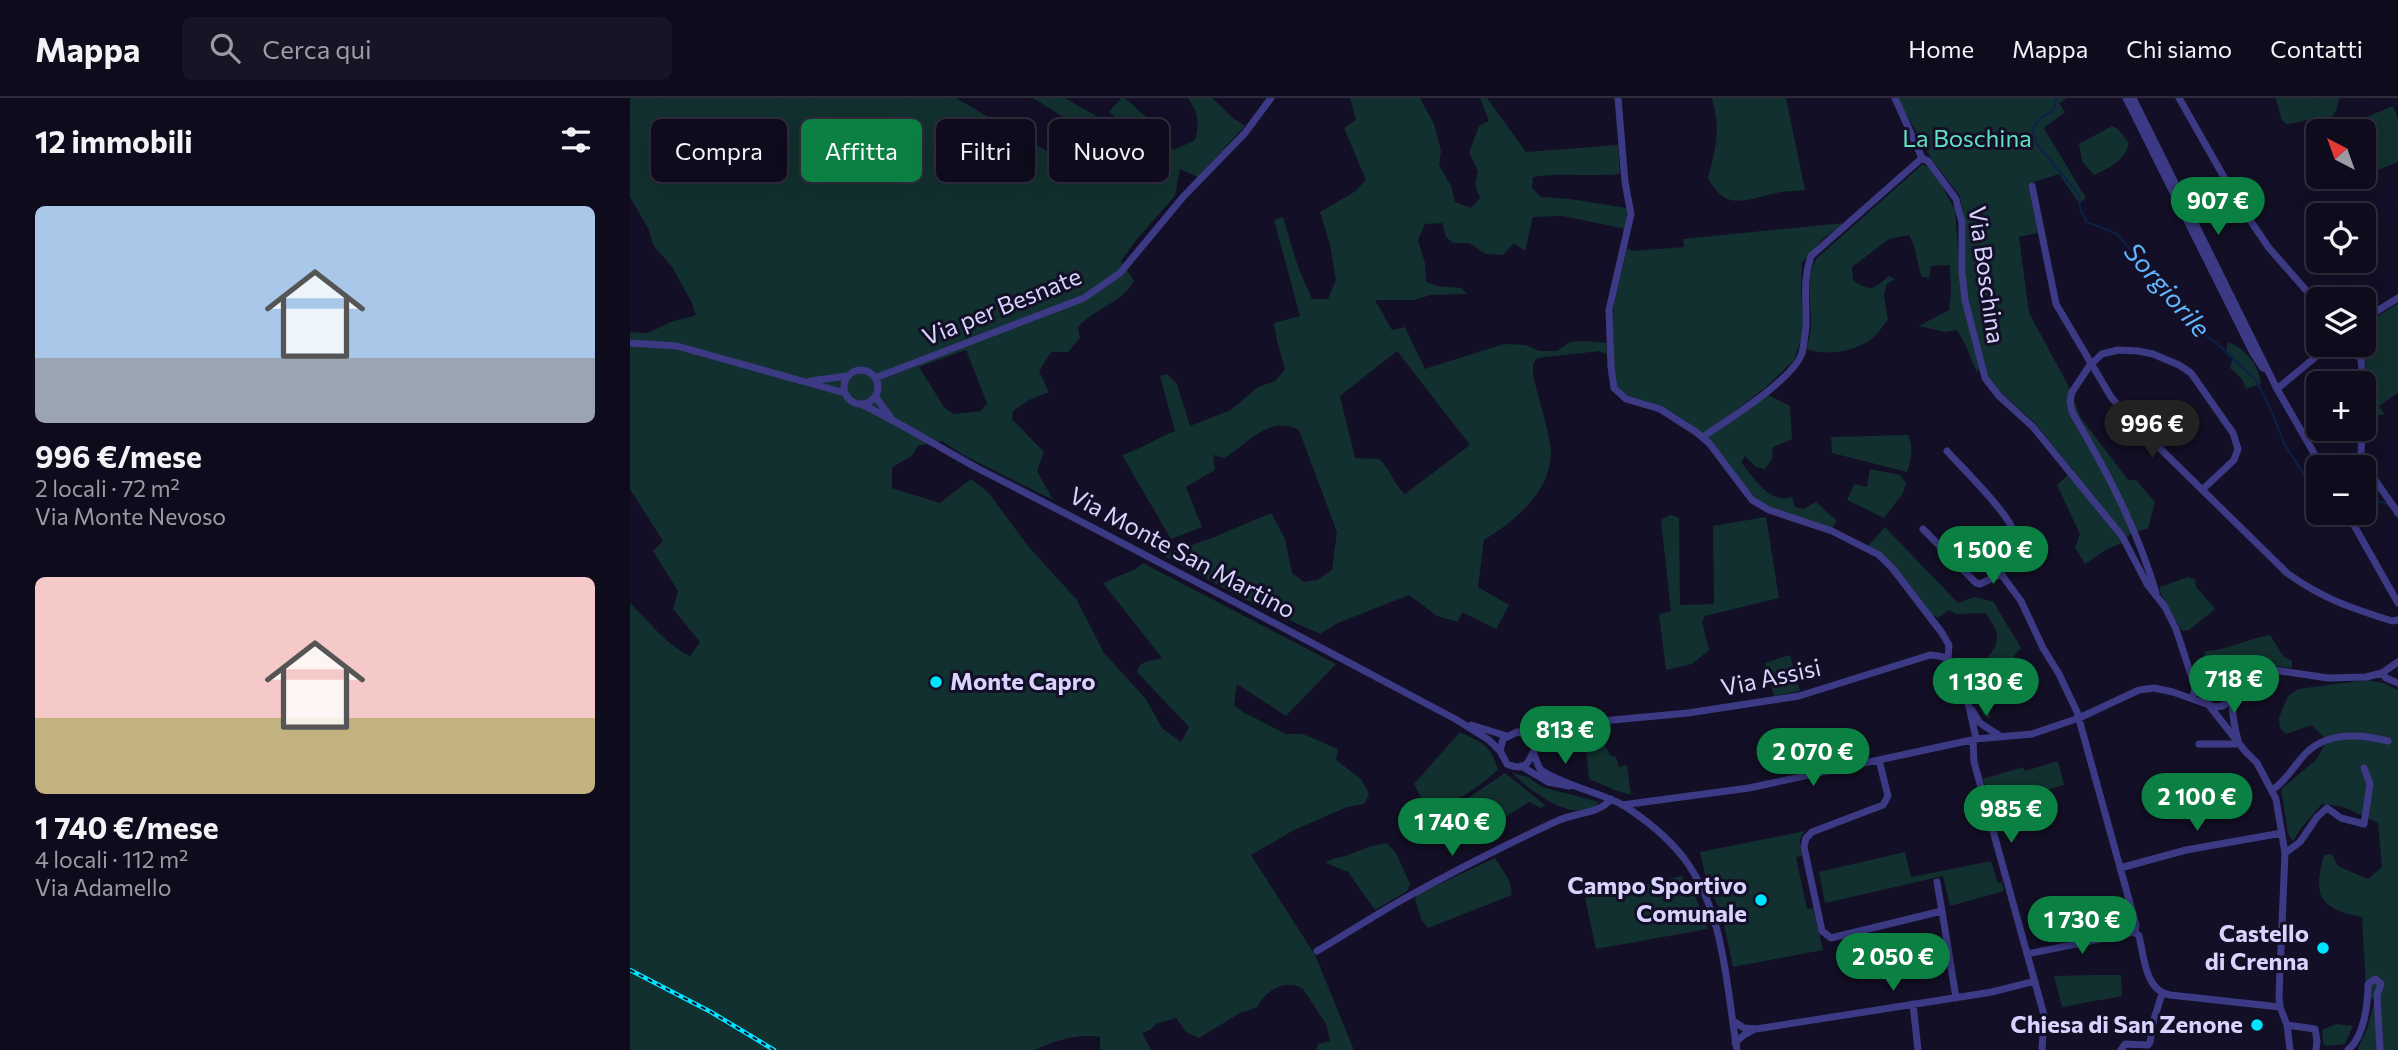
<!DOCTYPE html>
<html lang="it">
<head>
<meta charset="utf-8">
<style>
  :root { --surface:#0e0b1c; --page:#171425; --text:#f1f3f6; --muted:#9b9ba3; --line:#2e2b3b; --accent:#0b8043 }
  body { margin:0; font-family:Commissioner,sans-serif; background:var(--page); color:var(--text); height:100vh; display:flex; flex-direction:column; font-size:26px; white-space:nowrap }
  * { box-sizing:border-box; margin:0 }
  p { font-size:23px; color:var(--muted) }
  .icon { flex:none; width:38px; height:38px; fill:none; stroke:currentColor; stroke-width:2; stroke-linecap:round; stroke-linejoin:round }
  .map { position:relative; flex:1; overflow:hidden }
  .drawer { display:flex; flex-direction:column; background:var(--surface); width:630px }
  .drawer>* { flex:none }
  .guide { position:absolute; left:21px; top:21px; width:665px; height:63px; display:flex; gap:14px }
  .needle { width:46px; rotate:319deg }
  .controls { position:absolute; left:1676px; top:21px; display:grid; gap:14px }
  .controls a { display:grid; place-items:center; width:70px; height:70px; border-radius:10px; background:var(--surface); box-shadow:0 7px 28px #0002,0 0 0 2px var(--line); font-size:35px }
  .price { position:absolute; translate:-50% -60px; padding:0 16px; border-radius:24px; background:var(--accent); color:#fff; font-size:23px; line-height:46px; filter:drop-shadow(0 2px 4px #0008) }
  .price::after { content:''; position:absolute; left:50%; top:42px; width:21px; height:16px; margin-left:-10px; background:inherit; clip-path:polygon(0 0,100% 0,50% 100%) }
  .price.current { background:#222; color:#fff }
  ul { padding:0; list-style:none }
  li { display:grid; align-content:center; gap:14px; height:371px; padding:0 35px }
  li span { display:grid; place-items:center; height:217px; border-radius:10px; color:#555 }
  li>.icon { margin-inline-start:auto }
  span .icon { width:126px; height:126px; fill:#fffc; stroke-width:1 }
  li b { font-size:30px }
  h2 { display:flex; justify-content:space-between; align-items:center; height:84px; padding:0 35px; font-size:30px }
  .chip { padding:0 24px; border-radius:10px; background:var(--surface); box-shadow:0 7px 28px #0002,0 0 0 2px var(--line); font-size:24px; line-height:63px }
  .chip.current { background:var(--accent); color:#fff }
  header { display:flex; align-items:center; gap:42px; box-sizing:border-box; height:98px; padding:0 35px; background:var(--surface); border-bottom:2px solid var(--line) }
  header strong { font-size:33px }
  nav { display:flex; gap:38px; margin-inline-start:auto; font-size:24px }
  .search { width:490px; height:63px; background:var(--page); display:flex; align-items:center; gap:18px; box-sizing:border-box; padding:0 24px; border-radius:10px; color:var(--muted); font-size:26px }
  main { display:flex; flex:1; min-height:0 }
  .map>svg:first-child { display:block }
  .green { fill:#12302f; fill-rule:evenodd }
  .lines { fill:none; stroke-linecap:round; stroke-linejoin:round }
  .stream { stroke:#0c2248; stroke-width:2 }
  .minor { stroke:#3d3a85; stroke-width:7 }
  .rail-casing { stroke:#00e5ff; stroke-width:4.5 }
  .rail { stroke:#130f26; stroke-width:2; stroke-dasharray:5; stroke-linecap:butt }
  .poi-dot { fill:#00e5ff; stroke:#130f26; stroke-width:2.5 }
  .labels { text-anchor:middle; stroke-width:6; stroke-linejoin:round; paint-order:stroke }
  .park-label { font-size:24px; fill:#5fe0c0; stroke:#130f26 }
  .street-label { font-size:24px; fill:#d9d4ff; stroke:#130f26 }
  .poi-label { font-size:24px; font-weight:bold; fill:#d9d4ff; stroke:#130f26; text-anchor:end }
  .water-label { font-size:26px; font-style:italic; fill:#62b6ff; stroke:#130f26 }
</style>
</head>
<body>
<header>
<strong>Mappa</strong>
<div class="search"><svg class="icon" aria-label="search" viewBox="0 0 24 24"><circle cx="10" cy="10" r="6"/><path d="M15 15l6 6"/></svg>Cerca qui</div>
<nav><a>Home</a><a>Mappa</a><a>Chi siamo</a><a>Contatti</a></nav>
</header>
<main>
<section class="drawer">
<h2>12 immobili<svg class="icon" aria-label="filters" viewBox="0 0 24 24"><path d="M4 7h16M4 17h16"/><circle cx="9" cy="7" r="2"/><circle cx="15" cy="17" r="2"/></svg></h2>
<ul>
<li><span style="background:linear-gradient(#a9c7e8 70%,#9aa5b1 0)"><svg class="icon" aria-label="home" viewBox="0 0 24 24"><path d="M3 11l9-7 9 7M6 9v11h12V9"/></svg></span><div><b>996 €/mese</b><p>2 locali · 72 m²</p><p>Via Monte Nevoso</p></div></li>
<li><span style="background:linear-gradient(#f6c9c9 65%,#c2b280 0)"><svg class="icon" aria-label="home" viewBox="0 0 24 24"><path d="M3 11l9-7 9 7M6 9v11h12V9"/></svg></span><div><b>1 740 €/mese</b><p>4 locali · 112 m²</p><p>Via Adamello</p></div></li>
</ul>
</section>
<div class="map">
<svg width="1768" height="952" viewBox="0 0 1768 952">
  <rect width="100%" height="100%" fill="#130f26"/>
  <path class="green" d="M0 0H326L463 80 478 47 403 0H435L508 42 527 39 544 52 565 42C570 24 568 15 558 0H582L603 20 615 28 568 79 550 71 545 98 507 141 491 163 504 183C491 206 465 210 448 229L450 240 438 254H421L409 273 419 294 399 302 383 313 382 321 414 354 407 373 423 402 333 357 312 343 288 348 282 358 262 369V390L310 405 341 381 358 394 398 448 447 502 474 555 516 601 532 630 551 644 559 629 507 574C509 562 523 563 532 560L473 485 506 471 513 465 706 566 656 618 607 586 604 607 613 614 656 636H673L708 651 706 662 731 681 739 696 734 706 717 709 662 733 621 757 685 857 724 952H686L688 946 700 943 696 926 673 891C657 879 633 894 628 909L610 915 569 940 556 934 546 920 526 926 520 932 512 935 521 952H470V939C448 935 424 943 405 952H0V505C20 524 35 546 60 558L70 544 43 511 48 493 23 453 33 443 0 391V234L18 235 41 224 66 217 61 203 42 169 23 147 19 132 0 99ZM336 252 357 305 351 313 323 316 314 309 289 269Z
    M491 0H495L523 25 510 40 479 14Z
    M720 0H790L804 26 811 53 809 67 821 88 825 104 841 110 850 100 845 86 848 74 839 54 849 28 859 23 850 0H857L896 54 988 47 990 76C961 79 932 74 903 79L902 90 911 99 940 101 997 110 996 131 933 118 903 119 895 153 884 145 873 157 856 156 839 145H823L816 139 812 125 795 126 788 142 795 165 796 184 807 188 831 190 837 196 801 197 784 202H745L762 232 775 229 795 271 874 246 896 247 909 253H927L940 244 956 243 976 245 977 257 970 253 907 260 903 267V277C908 299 916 322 920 345 927 388 887 422 854 442L848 489 879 507 866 531 832 514 828 524 807 518 779 497 708 525 690 536 614 501 535 458 537 455 582 440 641 415 655 441 662 475 674 484 687 482 702 472 707 434 669 332C638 316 617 347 594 360L583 357 585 372 556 389 572 429 541 441 492 357C511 351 527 340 545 333L530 278 537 276 547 286 560 328 601 312 628 289 645 283 655 272 647 243 644 225 670 218 644 122 653 119 668 169 682 201H698L706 182 700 147 690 114 724 94 736 82 714 30 726 22ZM767 253 840 347 775 396C763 385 761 372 749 361L725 360 710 298Z
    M1082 0H1156L1175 92C1164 93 1152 93 1141 96 1113 103 1095 112 1078 80 1086 47 1091 34 1082 0Z
    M1267 0H1437L1429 5 1435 14 1414 30 1456 100 1449 105 1429 76 1398 86 1408 135 1389 139 1399 215 1438 287 1451 320 1498 382H1506L1525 404 1518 431 1502 434 1490 446 1477 451 1455 466 1445 450 1450 436 1427 387 1443 372 1405 325 1368 292 1357 278 1336 193 1335 133 1330 98 1302 62Z
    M1646 0H1709L1707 11 1700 22C1685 16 1671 26 1656 26L1651 20Z
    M1763 8 1768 21V64L1734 78V33H1717L1715 28Z
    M1482 28 1488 31 1499 45C1496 62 1478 71 1464 77L1452 63 1449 46Z
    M1293 66 1297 68 1307 79 1325 112 1332 202 1349 269 1347 275 1335 246 1327 232 1315 234 1289 228 1319 212 1321 196 1320 167 1301 168 1299 180 1292 179C1286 165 1287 150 1279 137L1259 141 1222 169 1223 182C1241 195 1243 191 1259 178L1265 181 1257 186 1254 197 1258 222C1253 227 1249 235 1243 240 1227 253 1197 259 1177 251 1178 243 1181 235 1181 228 1182 204 1174 183 1186 161Z
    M1214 125 1193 141 1172 165 1171 194 1174 222 1172 239 1164 262 1136 289 1073 337C1059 324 1041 312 1022 305 1013 301 999 303 991 295 981 285 981 224 984 209 987 189 993 170 997 150L1003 153 1054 149 1053 141Z
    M1768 205V295L1749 308 1755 317H1747C1735 304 1738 286 1736 270 1735 262 1732 255 1730 247H1734V227Z
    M1598 244C1616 251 1629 267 1631 286L1616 291 1612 281 1600 270 1603 259 1596 253Z
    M1138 297 1160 308 1162 341 1143 349 1142 361 1135 371 1126 369 1115 358 1111 364C1124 380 1139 406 1162 399L1165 409 1173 411 1186 404 1207 423 1202 430 1150 414 1132 406 1124 399 1077 340Z
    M1278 337C1284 348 1281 363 1277 374L1202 355 1201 339Z
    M1240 371 1270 377 1276 385 1273 395 1254 420 1217 402 1224 386 1237 389Z
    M1040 417 1049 420 1050 507 1084 506 1083 428 1136 419 1149 500 1075 518 1072 524 1079 552 1062 566 1036 572 1029 516 1041 513 1031 422Z
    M1255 429 1328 505 1345 499 1364 504C1372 521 1383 534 1391 550L1384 558 1388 567 1386 574 1372 577 1362 584 1359 600 1360 621 1353 616 1337 582C1346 574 1366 554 1367 541 1368 531 1360 523 1356 515L1326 516 1319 512 1308 520 1300 516 1238 448Z
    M1558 479 1565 481 1566 489 1584 509V512L1559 532 1552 533 1530 494V489Z
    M1640 537 1653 558 1662 563V570L1610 564 1602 569 1598 578C1586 577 1580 568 1574 558L1575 553C1596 553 1618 540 1640 537Z
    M1160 557 1170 593 1144 598 1135 565Z
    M1737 582 1754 585 1768 592V952H1727L1737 931 1745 902 1733 899 1736 891 1732 819C1688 811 1683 797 1694 757L1702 756 1708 768 1738 781 1752 769 1748 725 1714 709 1692 706 1672 729 1663 743 1658 736 1651 691 1686 662 1697 643 1682 627 1656 636 1650 630 1649 620 1658 598 1668 591Z
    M974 630 976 649 981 658 986 659 989 669 997 667 1001 697 985 692 959 681 954 634Z
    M830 634C853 646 860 645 868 672 857 681 834 701 820 703 810 704 808 699 793 703L784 686Z
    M1428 663 1434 687 1362 708 1353 681 1393 669 1395 673Z
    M875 675 915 707 911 710 899 704 826 750C816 738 813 732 820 718L819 713Z
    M882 675 898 679 912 689 969 704C947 730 899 692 882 675Z
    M1175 733C1168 741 1169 747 1172 758L1166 759 1177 811 1183 810 1193 852 1103 869 1092 817 1076 781 1070 754Z
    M757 745 766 755 780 786 777 793 745 812 718 774 696 765C703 759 710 760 718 757 731 752 742 747 757 745Z
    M1275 754 1281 779 1361 763 1368 785 1372 784 1374 793 1320 808 1313 778 1195 805 1189 774Z
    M865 760 879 782 882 797 798 830 792 823 785 802 788 796Z
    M1052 778 1064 795 1078 831 966 851 955 800Z
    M1467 877H1491L1492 898 1432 909 1424 878Z
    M1706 926 1723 928 1715 946 1696 948 1693 945 1692 932Z"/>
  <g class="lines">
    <path class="stream" d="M1427 0 1423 13 1412 19 1402 32 1406 45 1449 97 1450 111 1457 124 1487 136 1521 175 1543 194 1565 229 1585 244 1625 281 1639 307 1655 347 1678 383 1689 396
      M1734 405 1755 404 1759 408
      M1764 416 1768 421"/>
    <path class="minor" d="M988 0 995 84 1001 116 979 212 981 269 984 290 996 301 1030 311 1066 334 1079 345 1122 402 1139 412 1202 433 1249 457 1263 471 1312 535 1319 547 1318 561
      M1265 0 1292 60 1298 63 1326 101 1328 110 1332 124V174L1335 202 1355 280 1369 298 1403 329 1492 438 1517 486 1535 509 1546 531 1565 589 1563 600
      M1496 0 1623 255 1633 270
      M1503 0 1647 291 1692 369
      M1549 0 1611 109 1639 150 1689 207
      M1402 88 1426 206 1481 299 1500 321 1657 475C1693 501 1721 510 1762 523L1768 522
      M1734 221 1768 200
      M0 245 47 248 215 295
      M1722 247 1731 262 1733 285
      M214 289a17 17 0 1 1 34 0a17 17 0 1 1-34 0Z
      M245 280 454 200 490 175 553 99 615 35 641 0
      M180 283 217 278
      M1647 291 1700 247
      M245 298 261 320
      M231 306C271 325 308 349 347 370 508 452 667 537 827 622L859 642 870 653
      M1732 331 1731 356 1734 366 1768 415
      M1073 339C1097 322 1163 282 1172 255 1174 247 1175 236 1176 228 1177 202 1172 184 1181 158L1292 60
      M1317 353C1332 370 1384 420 1386 440 1387 455 1374 463 1371 476L1391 503 1413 550 1429 576 1447 614 1506 827 1505 834 1509 838C1514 858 1515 893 1540 897L1650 909
      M1717 415 1768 505
      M1293 431 1346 485 1350 486 1371 476
      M1526 495C1507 430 1476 372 1442 314L1440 303 1442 294 1460 267 1472 256 1488 252 1508 253 1523 256 1549 267 1561 275 1603 335 1608 351 1604 362 1572 392
      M1752 575 1756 580 1768 585
      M1578 606 1615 653 1627 665 1646 701 1655 755 1649 897 1650 909 1657 927 1660 952
      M1342 612 1350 625 1370 638
      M841 627 877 638
      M897 637 920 635 972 623 1058 615 1169 598 1300 557C1306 558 1311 557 1317 561 1333 571 1342 622 1346 641
      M1343 642 1344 664 1414 917 1412 952
      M1608 642C1603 625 1597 585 1608 571L1630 570 1698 580 1736 579 1752 575 1768 564
      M1569 646H1609
      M905 649C902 640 896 635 887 634L873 641 870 653 877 666C898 675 899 662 906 648 908 642 913 639 919 636
      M904 656C906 661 907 666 910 671 922 683 973 696 993 707 1015 721 1037 739 1053 759 1095 814 1096 887 1107 952
      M1249 662 1258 698 1253 707 1182 734 1176 740 1174 749 1192 833 1201 840 1312 813 1326 900
      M891 668 918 684 939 688
      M1642 692C1657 682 1663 669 1675 656 1697 633 1731 636 1758 643
      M992 707 1119 690 1346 641 1402 636 1449 620 1509 592 1524 590 1543 594 1585 609 1593 608 1602 601
      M1655 755 1670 744 1687 719 1697 710 1711 720 1734 726 1740 686 1734 670
      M1490 770 1556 752 1652 735
      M1307 784 1312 813
      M687 853C718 835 748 815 779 798 828 771 877 746 927 723 945 714 968 717 981 701
      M1397 856 1505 834
      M1283 906 1288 952
      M1103 923 1114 930 1126 931 1362 894 1405 883
      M1657 927 1685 931 1687 943 1686 952
      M1105 945 1114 937 1125 931
      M1491 952 1495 946 1518 947 1520 944 1524 921 1532 896
      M1718 952C1734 939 1738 906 1738 886L1745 881 1751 886 1747 897 1750 952"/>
    <defs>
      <path id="rail" d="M0 872 81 914 144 952"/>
    </defs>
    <use href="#rail" class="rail-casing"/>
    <use href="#rail" class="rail"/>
  </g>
  <g class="poi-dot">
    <circle cx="306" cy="584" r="7"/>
    <circle cx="1131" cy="802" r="7"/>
    <circle cx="1693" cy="850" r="7"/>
    <circle cx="1627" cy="927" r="7"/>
  </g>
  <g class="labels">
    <g class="park-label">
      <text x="1337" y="49">La Boschina</text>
    </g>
    <g class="street-label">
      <text transform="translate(1356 177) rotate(82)" y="8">Via Boschina</text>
      <text transform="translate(372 209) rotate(-22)" y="8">Via per Besnate</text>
      <text transform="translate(552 455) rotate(28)" y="8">Via Monte San Martino</text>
      <text transform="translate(1141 580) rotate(-12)" y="8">Via Assisi</text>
    </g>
    <g class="poi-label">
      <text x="320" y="592" text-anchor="start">Monte Capro</text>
      <text x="1117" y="796">Campo Sportivo<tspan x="1117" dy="28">Comunale</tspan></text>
      <text x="1679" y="844">Castello<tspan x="1679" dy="28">di Crenna</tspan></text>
      <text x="1613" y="935">Chiesa di San Zenone</text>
    </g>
    <g class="water-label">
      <text transform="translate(1537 192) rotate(49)" y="9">Sorgiorile</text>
    </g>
  </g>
</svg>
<div class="controls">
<a><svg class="needle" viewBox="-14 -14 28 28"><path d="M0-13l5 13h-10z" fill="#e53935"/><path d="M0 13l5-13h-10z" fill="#9b9ba3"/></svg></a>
<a><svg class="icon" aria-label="locate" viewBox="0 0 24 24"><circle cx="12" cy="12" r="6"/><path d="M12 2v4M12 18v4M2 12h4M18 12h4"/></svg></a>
<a><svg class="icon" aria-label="layers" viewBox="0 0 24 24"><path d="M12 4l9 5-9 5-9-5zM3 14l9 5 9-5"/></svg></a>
<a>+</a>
<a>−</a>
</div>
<b class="price" style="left:1588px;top:139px">907 €</b>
<b class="price current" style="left:1522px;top:362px">996 €</b>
<b class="price" style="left:1363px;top:488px">1 500 €</b>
<b class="price" style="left:1604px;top:617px">718 €</b>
<b class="price" style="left:1356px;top:620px">1 130 €</b>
<b class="price" style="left:935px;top:668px">813 €</b>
<b class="price" style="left:1183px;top:690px">2 070 €</b>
<b class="price" style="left:1567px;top:735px">2 100 €</b>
<b class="price" style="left:1381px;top:747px">985 €</b>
<b class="price" style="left:822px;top:760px">1 740 €</b>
<b class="price" style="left:1452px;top:858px">1 730 €</b>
<b class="price" style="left:1263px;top:895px">2 050 €</b>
<div class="guide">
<a class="chip">Compra</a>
<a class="chip current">Affitta</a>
<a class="chip">Filtri</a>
<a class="chip">Nuovo</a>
</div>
</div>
</main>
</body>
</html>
